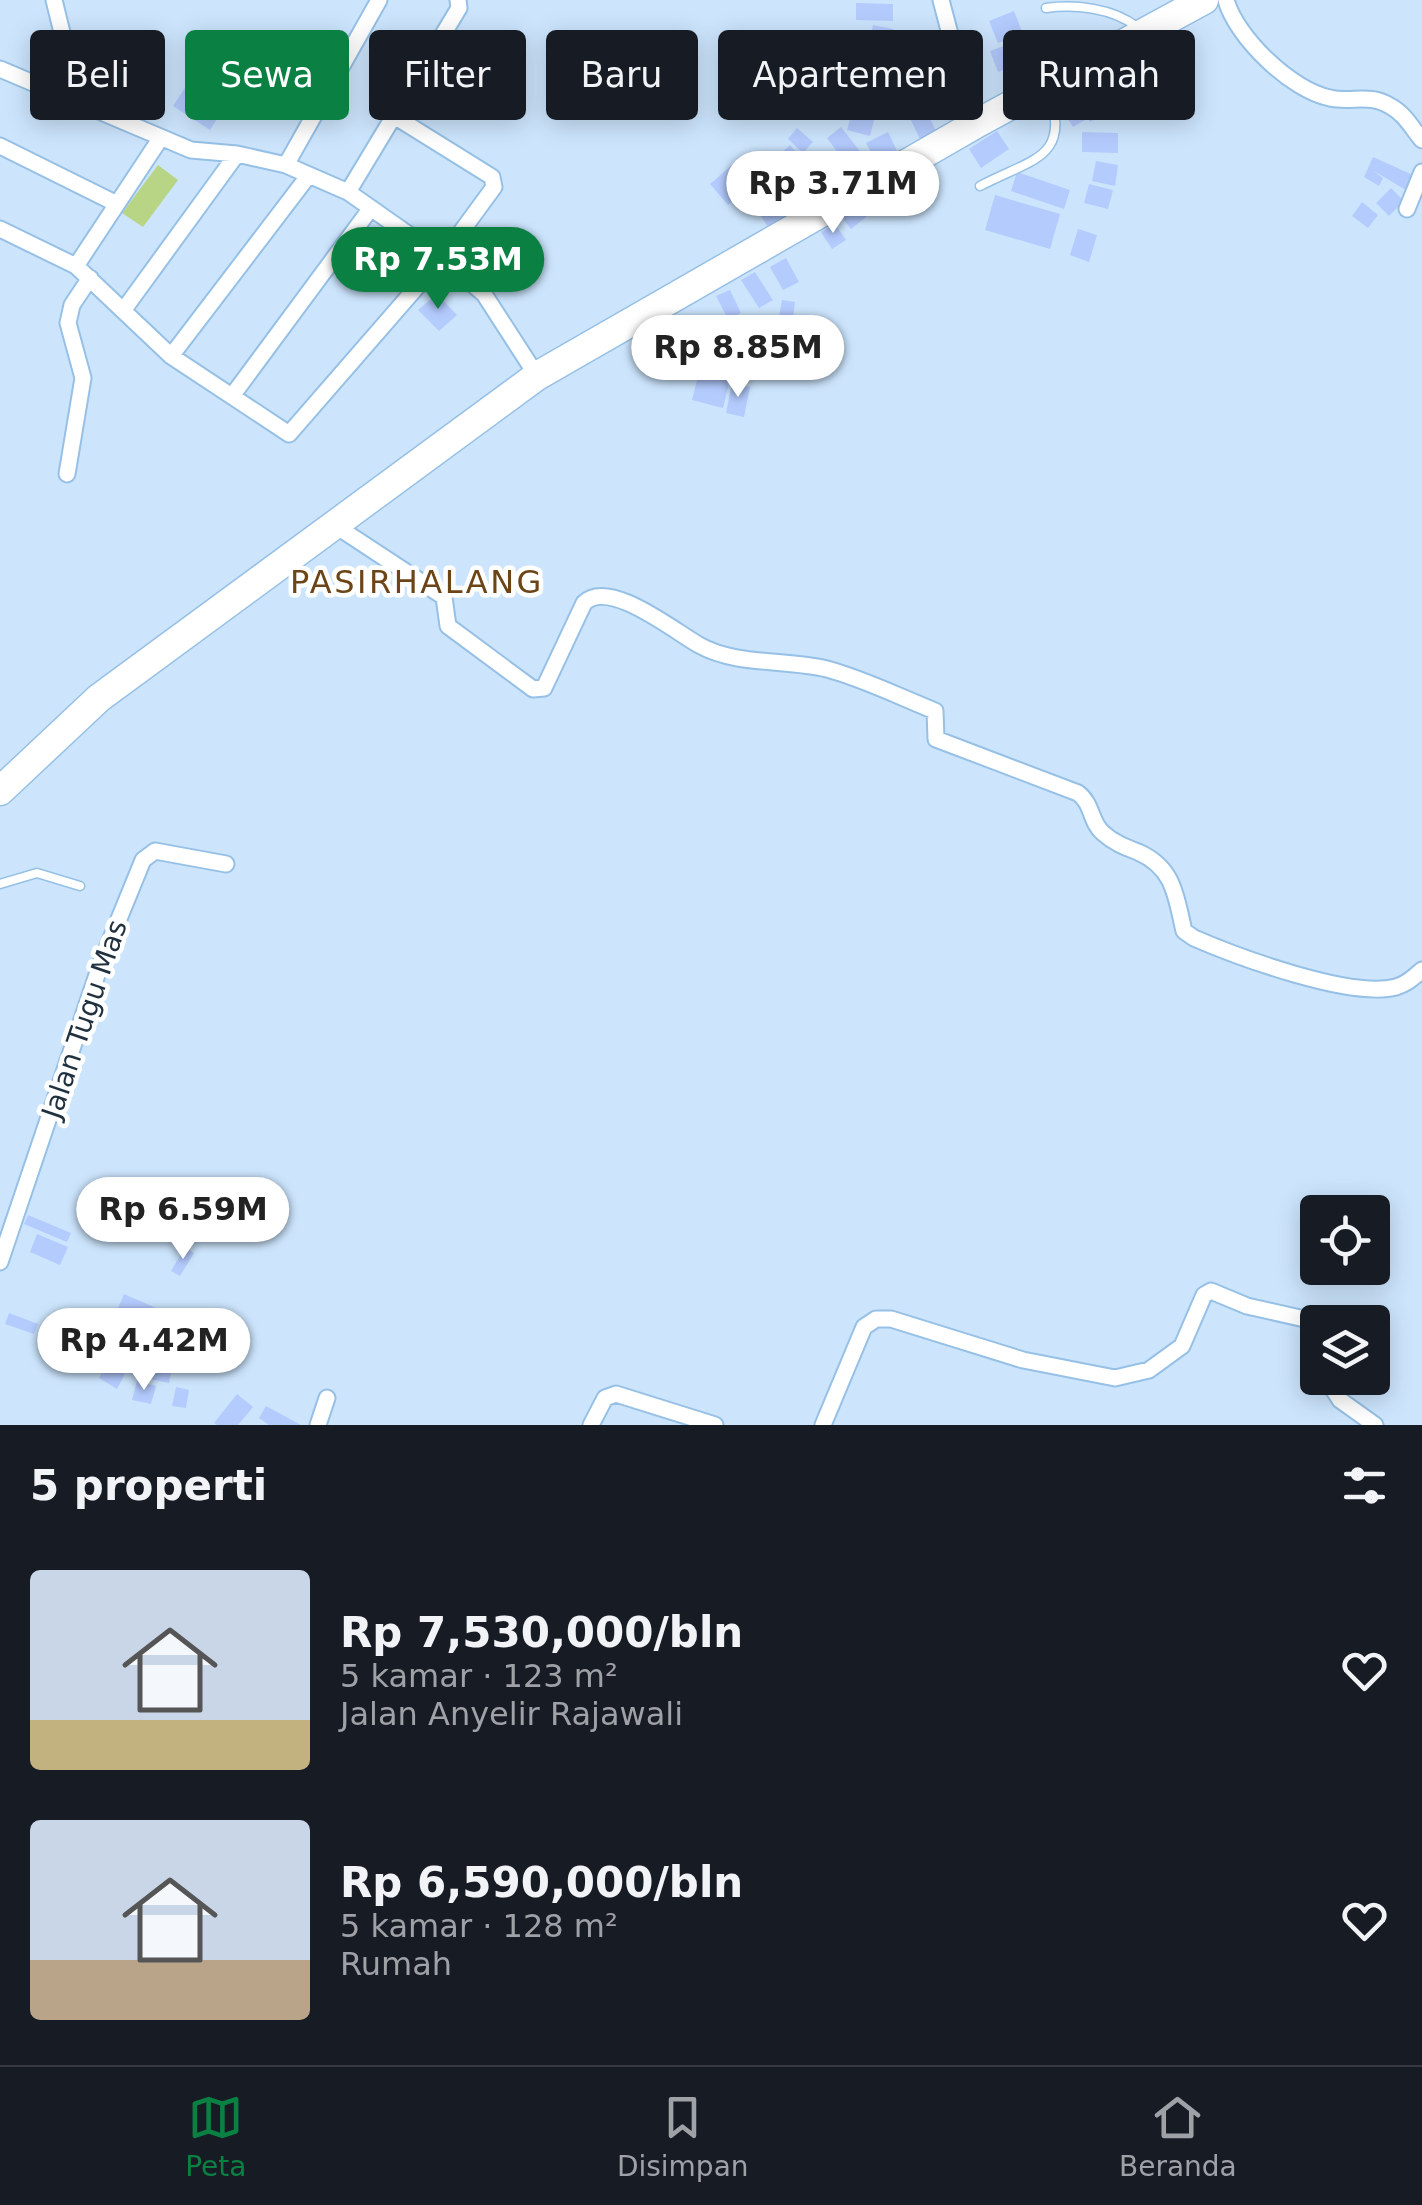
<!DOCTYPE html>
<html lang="id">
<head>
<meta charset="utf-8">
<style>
  :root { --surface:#171b24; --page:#242831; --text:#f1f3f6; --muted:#9ea1a6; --line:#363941; --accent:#0b8043 }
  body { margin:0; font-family:"DejaVu Sans",sans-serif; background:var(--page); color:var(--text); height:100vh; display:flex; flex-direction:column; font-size:38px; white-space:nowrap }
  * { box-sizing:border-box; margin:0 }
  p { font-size:32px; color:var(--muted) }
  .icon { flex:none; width:55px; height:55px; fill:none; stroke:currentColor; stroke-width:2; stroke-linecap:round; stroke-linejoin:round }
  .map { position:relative; height:1425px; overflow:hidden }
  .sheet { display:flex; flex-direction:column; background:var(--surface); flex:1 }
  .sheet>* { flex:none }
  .top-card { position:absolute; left:30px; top:30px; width:1362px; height:90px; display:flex; gap:20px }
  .tools { position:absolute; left:1300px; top:1195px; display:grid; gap:20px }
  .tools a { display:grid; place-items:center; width:90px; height:90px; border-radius:10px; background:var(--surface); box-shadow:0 5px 25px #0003; font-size:50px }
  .price { position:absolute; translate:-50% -85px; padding:0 22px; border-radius:35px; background:#fff; color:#222; font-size:32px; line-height:65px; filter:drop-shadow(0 2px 5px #0008) }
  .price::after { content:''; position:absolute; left:50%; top:60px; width:30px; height:22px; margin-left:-15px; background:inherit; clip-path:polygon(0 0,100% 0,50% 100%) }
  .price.on { background:var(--accent); color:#fff }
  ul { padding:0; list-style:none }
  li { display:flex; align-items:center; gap:30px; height:250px; padding:0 30px }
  li span { display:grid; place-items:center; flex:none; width:280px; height:200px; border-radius:10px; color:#555 }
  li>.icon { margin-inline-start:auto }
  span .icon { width:120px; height:120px; fill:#fffc; stroke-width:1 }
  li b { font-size:42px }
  h2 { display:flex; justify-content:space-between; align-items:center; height:120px; padding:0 30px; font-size:42px }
  .pill { padding:0 35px; border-radius:10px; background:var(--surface); box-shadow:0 5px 25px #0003; font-size:35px; line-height:90px }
  .pill.on { background:var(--accent); color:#fff }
  .menu { display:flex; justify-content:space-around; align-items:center; height:140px; border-top:2px solid var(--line); background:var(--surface); font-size:28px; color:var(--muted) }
  .menu a { display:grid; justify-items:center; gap:5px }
  .menu .on { color:var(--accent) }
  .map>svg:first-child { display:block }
  .green { fill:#b7d585 }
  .building { fill:#b4cbfe }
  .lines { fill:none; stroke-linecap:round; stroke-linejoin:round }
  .service-casing { stroke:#96c0e5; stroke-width:11 }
  .minor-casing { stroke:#96c0e5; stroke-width:19 }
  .trunk-casing { stroke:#96c0e5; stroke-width:31 }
  .service { stroke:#fff; stroke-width:8 }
  .minor { stroke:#fff; stroke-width:15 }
  .trunk { stroke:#fff; stroke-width:28 }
  .labels { text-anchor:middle; stroke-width:9; stroke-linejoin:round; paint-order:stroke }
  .street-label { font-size:28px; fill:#1f303e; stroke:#fff }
  .quarter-label { font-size:32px; letter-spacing:2.5px; fill:#6b4417; stroke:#fff }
</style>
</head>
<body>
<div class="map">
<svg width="1422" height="1425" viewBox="0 0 1422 1425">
  <rect width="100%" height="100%" fill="#cce5fd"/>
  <path class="green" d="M158 165 178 180 143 227 122 213Z"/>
  <path class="building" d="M856 3 893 4V21L856 20Z
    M1014 11 1023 34 998 43 989 21Z
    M873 25 893 29 888 53 868 49Z
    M1014 42 1022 62 998 72 990 51Z
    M893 44 910 48 902 74 886 70Z
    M930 59 940 80 921 89 911 68Z
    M856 72 872 76 869 91 853 87Z
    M194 74 230 98 210 130 173 106Z
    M1089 88 1104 113 1090 122 1075 95Z
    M919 96 937 133 921 141 903 104Z
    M1071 96 1085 120 1073 127 1058 103Z
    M854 106 876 112 870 136 847 130Z
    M841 127 862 154 847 165 827 138Z
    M797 128 813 142 803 153 788 139Z
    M997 131 1009 149 981 168 969 149Z
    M888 132 898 153 877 164 866 143Z
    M1082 132 1118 133V153L1082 152Z
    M790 145 800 157 780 174 770 163Z
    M1373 157 1413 175 1406 190 1372 170 1383 178 1379 186 1364 177Z
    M1096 161 1118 165 1115 186 1092 181Z
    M733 164 751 185 728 205 710 184Z
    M776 172 799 202 790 210 766 180Z
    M1017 172 1070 190 1064 209 1011 191Z
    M1089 184 1113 190 1108 209 1084 203Z
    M767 188 785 216 768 227 750 199Z
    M1391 188 1404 201 1389 216 1376 203Z
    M878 191 886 201 851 229 843 219Z
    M995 195 1060 214 1050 249 985 230Z
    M1362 202 1378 215 1368 228 1352 216Z
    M835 224 846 240 832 249 821 232Z
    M1078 229 1097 235 1089 262 1070 255Z
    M501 230 524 248 493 279 475 254Z
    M358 233 388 242 369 271 341 255Z
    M389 251 409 264 393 283 373 273Z
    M786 258 799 282 783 290 770 267Z
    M755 272 773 300 759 308 741 280Z
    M730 290 741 313 728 319 716 296Z
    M437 294 457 315 439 331 418 310Z
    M782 300 795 302 792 325 778 323Z
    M729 327 751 341 734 366 712 352Z
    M753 345 766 353 751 376 737 367Z
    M700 368 731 375 723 408 692 400Z
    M732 383 750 387 744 417 726 413Z
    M28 1215 71 1233 67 1242 24 1224Z
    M37 1234 68 1247 60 1265 30 1252Z
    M185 1247 194 1253 180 1276 171 1271Z
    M124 1294 156 1308 149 1322 118 1308Z
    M9 1313 38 1324 34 1334 5 1324Z
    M121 1323 134 1329 119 1360 106 1354Z
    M159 1333 185 1344 178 1360 152 1348Z
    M146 1353 174 1359 169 1383 140 1377Z
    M107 1364 125 1374 117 1389 99 1378Z
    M137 1381 156 1386 151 1404 132 1400Z
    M176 1387 189 1390 186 1408 172 1406Z
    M237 1394 253 1407 238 1425H217L214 1423Z
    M266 1406 301 1425H269L259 1418Z"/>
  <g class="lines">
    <defs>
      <path id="service" d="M1046 8C1075 4 1113 8 1137 27
        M980 186C1033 158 1071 159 1049 91
        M0 884 37 873 80 886"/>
      <path id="minor" d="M54 0 79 102
        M941 0 974 125
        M1226 0C1236 37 1292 91 1330 98 1351 103 1370 93 1390 106 1404 113 1412 128 1422 140
        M0 69 191 150 237 154 286 165 348 192 442 258 484 294 537 376
        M0 146 115 203
        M286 165 379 0
        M348 192 459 8 458 0
        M1407 209 1422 172
        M0 229 76 266 171 356 289 434 442 258 494 187 492 177 394 116
        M76 266 160 139
        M125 308 237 154
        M171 356 309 175
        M232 396 371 208
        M67 474 83 378 68 323 72 305 90 278
        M333 524 444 597 448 626 533 689 544 688 584 603C609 578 674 631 699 645 736 666 787 659 827 669 864 679 900 697 935 711L936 739 1078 793C1093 804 1090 822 1103 833 1114 843 1125 847 1138 852 1175 868 1176 898 1184 931L1194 938C1238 957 1351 999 1396 987 1407 984 1414 977 1422 970
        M0 1262 101 963 143 860 155 851 226 864
        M1334 1378 1333 1389 1340 1400 1375 1425
        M318 1425 327 1398
        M591 1425 605 1398 616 1394 715 1425
        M823 1425 864 1327 876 1319H891L1023 1360 1115 1378 1149 1370 1182 1346 1204 1295 1211 1291 1247 1306 1318 1322"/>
      <path id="trunk" d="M0 791 99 698 537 376 974 125 1204 0"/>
    </defs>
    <use href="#service" class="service-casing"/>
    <use href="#minor" class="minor-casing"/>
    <use href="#trunk" class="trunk-casing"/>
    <use href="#service" class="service"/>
    <use href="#minor" class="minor"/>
    <use href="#trunk" class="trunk"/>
  </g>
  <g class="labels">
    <g class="street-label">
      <text transform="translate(84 1019) rotate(-71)" y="10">Jalan Tugu Mas</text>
    </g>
    <g class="quarter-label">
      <text x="417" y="593">PASIRHALANG</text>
    </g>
  </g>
</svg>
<div class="tools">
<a><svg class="icon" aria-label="locate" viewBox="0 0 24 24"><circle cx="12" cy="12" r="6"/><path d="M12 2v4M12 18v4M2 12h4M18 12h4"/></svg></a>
<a><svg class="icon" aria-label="layers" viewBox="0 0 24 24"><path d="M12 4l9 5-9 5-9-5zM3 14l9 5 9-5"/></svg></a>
</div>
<b class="price" style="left:833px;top:236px">Rp 3.71M</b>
<b class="price on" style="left:438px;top:312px">Rp 7.53M</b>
<b class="price" style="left:738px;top:400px">Rp 8.85M</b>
<b class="price" style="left:183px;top:1262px">Rp 6.59M</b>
<b class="price" style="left:144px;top:1393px">Rp 4.42M</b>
<div class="top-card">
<a class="pill">Beli</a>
<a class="pill on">Sewa</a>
<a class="pill">Filter</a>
<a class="pill">Baru</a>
<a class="pill">Apartemen</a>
<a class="pill">Rumah</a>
</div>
</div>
<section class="sheet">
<h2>5 properti<svg class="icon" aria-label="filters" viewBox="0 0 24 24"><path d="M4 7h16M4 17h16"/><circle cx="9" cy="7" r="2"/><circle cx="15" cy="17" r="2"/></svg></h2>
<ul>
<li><span style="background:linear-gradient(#c9d6e8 75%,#c2b280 0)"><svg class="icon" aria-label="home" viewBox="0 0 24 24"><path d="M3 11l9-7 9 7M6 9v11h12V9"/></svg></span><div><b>Rp 7,530,000/bln</b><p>5 kamar · 123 m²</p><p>Jalan Anyelir Rajawali</p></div><svg class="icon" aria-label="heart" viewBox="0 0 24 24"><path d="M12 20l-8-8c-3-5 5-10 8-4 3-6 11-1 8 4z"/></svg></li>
<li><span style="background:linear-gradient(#c9d6e8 70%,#b9a48a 0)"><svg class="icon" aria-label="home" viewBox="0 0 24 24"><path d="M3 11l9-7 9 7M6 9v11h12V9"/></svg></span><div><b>Rp 6,590,000/bln</b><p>5 kamar · 128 m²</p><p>Rumah</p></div><svg class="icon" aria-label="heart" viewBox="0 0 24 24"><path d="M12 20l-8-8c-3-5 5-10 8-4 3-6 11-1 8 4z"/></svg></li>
</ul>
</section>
<nav class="menu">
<a class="on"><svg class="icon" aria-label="map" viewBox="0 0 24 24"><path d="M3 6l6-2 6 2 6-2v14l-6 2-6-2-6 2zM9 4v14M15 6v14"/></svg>Peta</a>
<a><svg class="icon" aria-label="saved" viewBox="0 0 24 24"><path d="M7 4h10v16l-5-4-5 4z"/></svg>Disimpan</a>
<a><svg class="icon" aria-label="home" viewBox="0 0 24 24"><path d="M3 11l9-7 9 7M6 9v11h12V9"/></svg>Beranda</a>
</nav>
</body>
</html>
